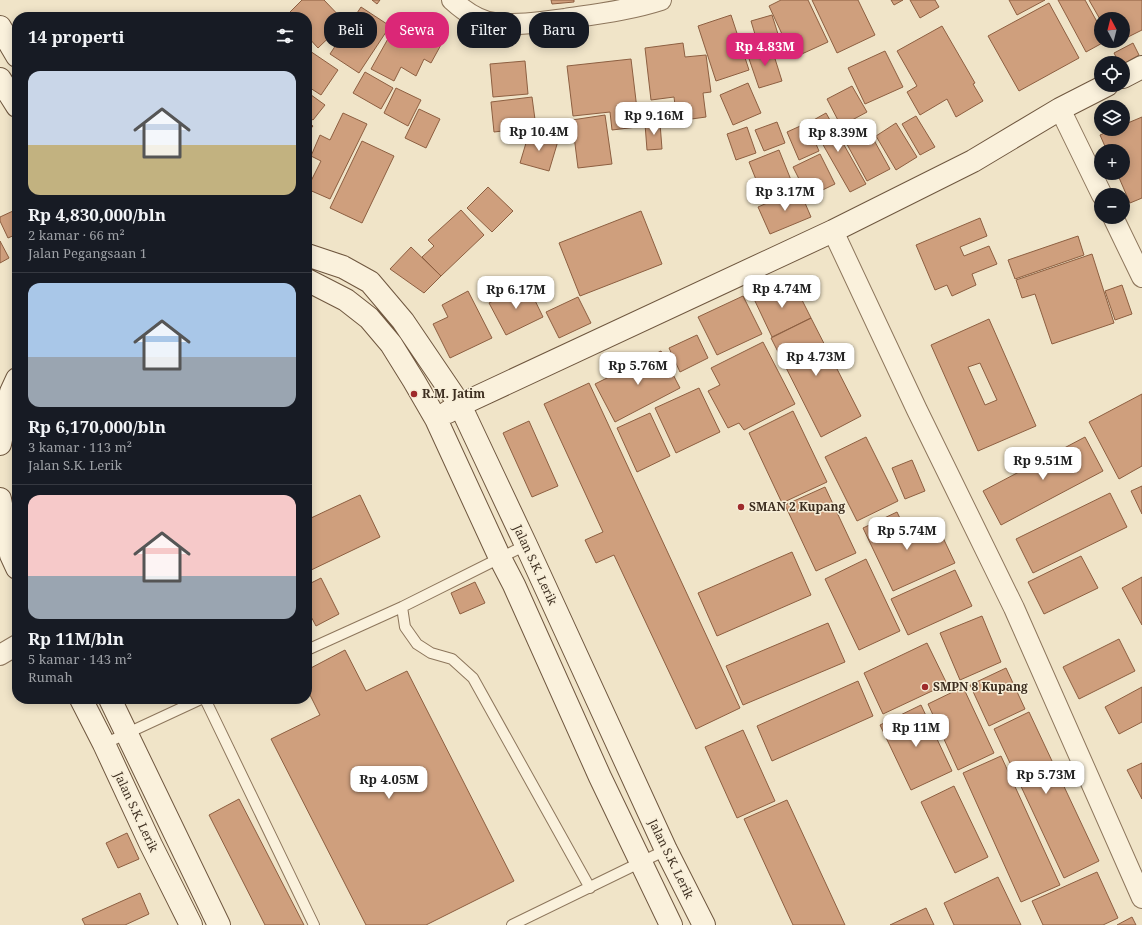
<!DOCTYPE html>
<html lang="id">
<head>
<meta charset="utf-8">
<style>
  :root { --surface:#171b24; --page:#20242c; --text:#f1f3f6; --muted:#9ea1a6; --line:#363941; --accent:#db2777 }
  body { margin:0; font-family:"Noto Serif",serif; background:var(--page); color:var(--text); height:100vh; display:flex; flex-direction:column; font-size:15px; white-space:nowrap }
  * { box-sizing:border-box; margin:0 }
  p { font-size:13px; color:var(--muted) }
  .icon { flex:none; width:22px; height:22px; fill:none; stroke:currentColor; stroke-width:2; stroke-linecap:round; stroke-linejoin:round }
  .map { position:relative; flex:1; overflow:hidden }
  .details { position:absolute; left:12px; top:12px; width:300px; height:692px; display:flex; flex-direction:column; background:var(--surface); border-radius:16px; box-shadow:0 2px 10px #0003 }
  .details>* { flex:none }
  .guide { position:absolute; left:324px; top:12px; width:380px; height:36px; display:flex; gap:8px }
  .needle { width:26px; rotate:353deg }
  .buttons { position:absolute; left:1094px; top:12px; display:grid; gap:8px }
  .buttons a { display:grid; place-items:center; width:36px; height:36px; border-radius:50%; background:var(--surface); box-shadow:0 2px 10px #0003; font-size:20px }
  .price { position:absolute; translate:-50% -34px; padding:0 9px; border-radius:8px; background:#fff; color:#222; font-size:13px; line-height:26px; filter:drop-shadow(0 1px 2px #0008) }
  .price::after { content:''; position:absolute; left:50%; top:24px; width:12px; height:9px; margin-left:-6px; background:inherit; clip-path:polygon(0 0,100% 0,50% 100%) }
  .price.on { background:var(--accent); color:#fff }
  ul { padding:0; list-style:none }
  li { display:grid; align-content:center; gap:8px; height:212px; padding:0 16px }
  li+li { border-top:1px solid var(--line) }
  li span { display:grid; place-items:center; height:124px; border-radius:12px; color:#555 }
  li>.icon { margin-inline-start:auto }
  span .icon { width:72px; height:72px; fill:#fffc; stroke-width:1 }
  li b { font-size:17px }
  h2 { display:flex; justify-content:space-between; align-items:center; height:48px; padding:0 16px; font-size:17px }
  .chip { padding:0 14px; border-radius:16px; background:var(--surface); box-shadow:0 2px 10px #0003; font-size:14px; line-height:36px }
  .chip.on { background:var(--accent); color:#fff }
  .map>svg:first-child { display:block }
  .building { fill:#cf9f7d; stroke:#8d5f41; fill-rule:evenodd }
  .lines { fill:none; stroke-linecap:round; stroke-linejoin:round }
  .lane-casing { stroke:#8d765c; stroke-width:12 }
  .street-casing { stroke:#8d765c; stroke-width:22 }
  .secondary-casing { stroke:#6f573f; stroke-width:24 }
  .lane { stroke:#faf1dc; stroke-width:10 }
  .street { stroke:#faf1dc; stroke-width:20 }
  .secondary { stroke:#faf1dc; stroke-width:22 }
  .poi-dot { fill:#9e2a2b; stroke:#f7eed8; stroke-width:1.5 }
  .labels { text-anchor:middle; stroke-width:3; stroke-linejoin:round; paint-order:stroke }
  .poi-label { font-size:12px; font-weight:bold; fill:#3d2e20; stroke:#f7eed8; text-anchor:start }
  .street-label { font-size:12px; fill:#3d2e20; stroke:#f7eed8 }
</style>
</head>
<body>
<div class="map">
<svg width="1142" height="925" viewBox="0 0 1142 925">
  <rect width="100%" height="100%" fill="#f0e4c8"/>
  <path class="building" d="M302 0H324L345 22 318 48 307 36V17H289L287 15Z
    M372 0H380L377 4Z
    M551 0H574V2L552 4Z
    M781 0H808L828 42 793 58 769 6Z
    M812 0H858L875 35 837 53Z
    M891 0H903L894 5Z
    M910 0H935L939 7 920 18Z
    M1009 0H1045L1017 15Z
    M1058 0H1085L1101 29V41H1106L1086 52Z
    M1089 0H1142V30L1128 37 1123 28V19H1101V21Z
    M1049 3 1079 58 1019 91 988 36Z
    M361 7 390 26 359 73 330 54Z
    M731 15 749 70 716 81 698 26Z
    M772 15 778 34 757 41 751 21Z
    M405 21 424 31 429 22 448 32 431 63 424 59 416 76 401 67 394 81 371 69 394 28 400 31Z
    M942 26 975 83 973 84 983 101 956 117 947 99 920 115 907 92 917 86 897 51Z
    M683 43 685 57 706 55 711 92 703 93 706 117 677 121 674 97 651 100 645 48Z
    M1133 43 1139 55 1123 64 1119 63 1114 53Z
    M771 46 782 81 759 88 747 53Z
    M307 49 338 70 321 95 307 86Z
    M885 51 903 87 865 104 848 68Z
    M631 59 637 109H635L637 127 612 130 610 112 573 116 567 66Z
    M525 61 528 94 493 97 490 64Z
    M365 72 393 88 381 109 353 93Z
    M748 83 761 113 733 125 720 95Z
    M852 86 867 112 841 126 827 99Z
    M396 88 421 100 408 126 384 113Z
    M307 92 325 105 313 120 307 116Z
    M532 97 536 127 494 132 491 102Z
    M419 109 440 119 426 148 405 138Z
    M343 113 367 124 330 199 307 189 321 161 311 156 320 135 330 140Z
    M826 113 866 184 850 192 810 122Z
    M605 115 612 164 578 168 572 120Z
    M916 116 935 147 920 155 902 124Z
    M1142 117V198L1130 203 1117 173H1123V151H1107L1100 135 1114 129H1123V125Z
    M307 122 313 126 307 133Z
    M777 122 785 143 764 151 755 130Z
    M660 123 662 149 647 150 645 124Z
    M807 123 819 151 799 160 787 132Z
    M896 123 917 157 896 170 876 136Z
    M865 124 890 169 867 181 843 137Z
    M747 127 756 153 736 160 727 134Z
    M529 133 558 141 549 171 520 163Z
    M362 141 394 156 362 223 330 208Z
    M779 150 793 185 763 197 749 162Z
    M820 154 835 184 808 197 793 167Z
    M488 187 513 211 492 232 467 208Z
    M799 189 811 217 770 234 758 207Z
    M461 210 484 235 441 276 422 257 434 246 428 240Z
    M13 211 17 219V234L8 238 0 221V217Z
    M641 211 662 264 580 296 559 243Z
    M980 218 987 236 960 247 964 256 989 246 997 264 972 274 976 285 952 296 947 285 935 290 916 245Z
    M1078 236 1084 255 1015 279 1008 260Z
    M0 241 9 258 0 263Z
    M411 247 441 276 424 293 390 269Z
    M1092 254 1114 323 1052 344 1035 294 1022 298 1016 280Z
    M792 280 811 318 772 337 754 299Z
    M527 284 543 317 506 335 489 303Z
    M1122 285 1132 314 1115 320 1105 291Z
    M468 291 492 338 450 358 433 324 448 317 442 305Z
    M743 296 762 334 717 355 698 317Z
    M578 297 591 323 559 338 546 312Z
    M811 318 861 416 821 437 771 338Z
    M989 319 1036 426 978 451 931 345ZM980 363 997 400 985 405 968 367Z
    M697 335 708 358 680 372 669 348Z
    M763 342 795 404 744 430 739 423 728 428 708 391 720 385 711 368Z
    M661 351 680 388 615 422 595 384Z
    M589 383 740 708 696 729 614 555 596 563 585 540 603 532 544 404Z
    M699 388 720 432 676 453 655 408Z
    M1142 394V466L1119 479 1089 422Z
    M793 411 827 482 782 503 749 433Z
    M650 413 670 456 637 472 617 428Z
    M529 421 558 486 532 497 503 433Z
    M866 437 898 501 857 521 825 457Z
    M1085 437 1103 471 1001 525 983 491Z
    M912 460 925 491 905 499 892 468Z
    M1142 486V514L1131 491Z
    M825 487 856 553 816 571 785 505Z
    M1110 493 1127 527 1033 573 1016 539Z
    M360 495 380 537 307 572V509L311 518Z
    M897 512 908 535 936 523 955 563 893 591 863 528Z
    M792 552 811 595 717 636 698 593Z
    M1081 556 1098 588 1044 614 1028 582Z
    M866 559 900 631 859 650 825 579Z
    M955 570 972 606 908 635 891 599Z
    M1142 577V625L1122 588Z
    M321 578 339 614 316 626 307 609V585Z
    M475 582 485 603 460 614 451 593Z
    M982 616 1001 662 960 680 940 633Z
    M828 623 845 662 743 705 726 666Z
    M1119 639 1135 671 1079 699 1063 667Z
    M927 643 947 684 883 714 864 673Z
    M345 650 366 691 407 671 514 881 426 925H366L271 739 320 715 307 689V670Z
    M1006 668 1025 709 989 726 970 685Z
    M858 681 873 716 772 761 757 726Z
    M963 687 994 753 958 770 928 704Z
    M1142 687V722L1119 734 1105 707Z
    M921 705 952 771 911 790 880 725Z
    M1029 712 1099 861 1064 878 994 729Z
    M743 730 775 801 737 818 705 747Z
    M1001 756 1060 885 1021 902 963 773Z
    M1142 763V799L1127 770Z
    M954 786 988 857 955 873 921 802Z
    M239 799 304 925H265L209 815Z
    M787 800 845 925H793L744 819Z
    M127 833 139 859 118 868 106 843Z
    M1097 872 1118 918 1103 925H1043L1032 901Z
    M998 877 1021 925H954L944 903Z
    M140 893 149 914 125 925H85L82 919Z
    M926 908 934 925H890Z
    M1132 917 1136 925H1117Z"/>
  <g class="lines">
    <defs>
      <path id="lane" d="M402 607 405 627 417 644 431 653 452 659 473 678 590 888
        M307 650 402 607 526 545
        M205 699 314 925
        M104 744 201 699
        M512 925 666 850"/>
      <path id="street" d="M452 0C464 11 478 21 494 23 518 26 542 22 565 19 597 14 630 10 661 0
        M1060 109 1102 195
        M1113 217 1142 277
        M833 231 917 410 1014 608 1142 898
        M0 655 17 645"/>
      <path id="secondary" d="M0 27 17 56
        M1123 77 1142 67
        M0 79 17 106
        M307 255 343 267 370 282 403 321 460 405 526 545 666 850 704 925
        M307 280 346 300 369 318 391 344 414 381 436 419 500 558 514 585 600 777 671 925
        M448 412 460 405 833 231 973 161 1060 109 1107 85
        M0 444 11 392 17 379
        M0 499 11 555 17 568
        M81 699 104 744 151 845 191 925
        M110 699 219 925"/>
    </defs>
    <use href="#lane" class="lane-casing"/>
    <use href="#street" class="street-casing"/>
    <use href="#secondary" class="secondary-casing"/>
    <use href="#lane" class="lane"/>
    <use href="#street" class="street"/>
    <use href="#secondary" class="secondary"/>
  </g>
  <g class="poi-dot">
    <circle cx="414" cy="394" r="4"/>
    <circle cx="741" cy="507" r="4"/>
    <circle cx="925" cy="687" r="4"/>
  </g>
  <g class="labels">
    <g class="poi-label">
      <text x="422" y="398">R.M. Jatim</text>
      <text x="749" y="511">SMAN 2 Kupang</text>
      <text x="933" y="691">SMPN 8 Kupang</text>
    </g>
    <g class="street-label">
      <text transform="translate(535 565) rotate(65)" y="4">Jalan S.K. Lerik</text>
      <text transform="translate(136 812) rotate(65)" y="4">Jalan S.K. Lerik</text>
      <text transform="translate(671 859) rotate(64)" y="4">Jalan S.K. Lerik</text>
    </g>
  </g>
</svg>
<div class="buttons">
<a><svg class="needle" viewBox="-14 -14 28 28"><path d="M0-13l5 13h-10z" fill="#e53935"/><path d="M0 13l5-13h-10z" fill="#9ea1a6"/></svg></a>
<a><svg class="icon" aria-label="locate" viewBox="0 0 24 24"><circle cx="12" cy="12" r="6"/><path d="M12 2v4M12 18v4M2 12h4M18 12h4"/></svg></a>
<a><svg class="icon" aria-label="layers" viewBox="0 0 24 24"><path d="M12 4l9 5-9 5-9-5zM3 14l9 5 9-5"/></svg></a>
<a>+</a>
<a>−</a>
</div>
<b class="price on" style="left:765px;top:67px">Rp 4.83M</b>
<b class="price" style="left:654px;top:136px">Rp 9.16M</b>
<b class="price" style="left:539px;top:152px">Rp 10.4M</b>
<b class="price" style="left:838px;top:153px">Rp 8.39M</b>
<b class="price" style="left:785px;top:212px">Rp 3.17M</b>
<b class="price" style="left:782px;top:309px">Rp 4.74M</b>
<b class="price" style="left:516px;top:310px">Rp 6.17M</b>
<b class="price" style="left:816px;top:377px">Rp 4.73M</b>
<b class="price" style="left:638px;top:386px">Rp 5.76M</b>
<b class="price" style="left:1043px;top:481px">Rp 9.51M</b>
<b class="price" style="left:907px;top:551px">Rp 5.74M</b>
<b class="price" style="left:916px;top:748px">Rp 11M</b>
<b class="price" style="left:1046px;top:795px">Rp 5.73M</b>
<b class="price" style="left:389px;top:800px">Rp 4.05M</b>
<div class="guide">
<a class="chip">Beli</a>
<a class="chip on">Sewa</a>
<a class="chip">Filter</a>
<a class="chip">Baru</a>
</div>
<section class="details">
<h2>14 properti<svg class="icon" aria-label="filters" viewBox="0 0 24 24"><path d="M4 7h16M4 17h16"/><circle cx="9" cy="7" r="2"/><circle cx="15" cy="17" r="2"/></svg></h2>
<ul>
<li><span style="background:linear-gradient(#c9d6e8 60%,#c2b280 0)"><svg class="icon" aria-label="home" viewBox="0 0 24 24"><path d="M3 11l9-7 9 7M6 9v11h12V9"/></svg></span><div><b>Rp 4,830,000/bln</b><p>2 kamar · 66 m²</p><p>Jalan Pegangsaan 1</p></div></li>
<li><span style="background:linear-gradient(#a9c7e8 60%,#9aa5b1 0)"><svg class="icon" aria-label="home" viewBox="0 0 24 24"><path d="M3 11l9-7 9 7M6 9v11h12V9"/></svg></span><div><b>Rp 6,170,000/bln</b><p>3 kamar · 113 m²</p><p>Jalan S.K. Lerik</p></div></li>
<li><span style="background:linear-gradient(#f6c9c9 65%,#9aa5b1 0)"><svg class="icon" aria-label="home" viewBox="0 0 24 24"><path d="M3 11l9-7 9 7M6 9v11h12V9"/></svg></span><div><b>Rp 11M/bln</b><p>5 kamar · 143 m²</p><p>Rumah</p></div></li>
</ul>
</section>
</div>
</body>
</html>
